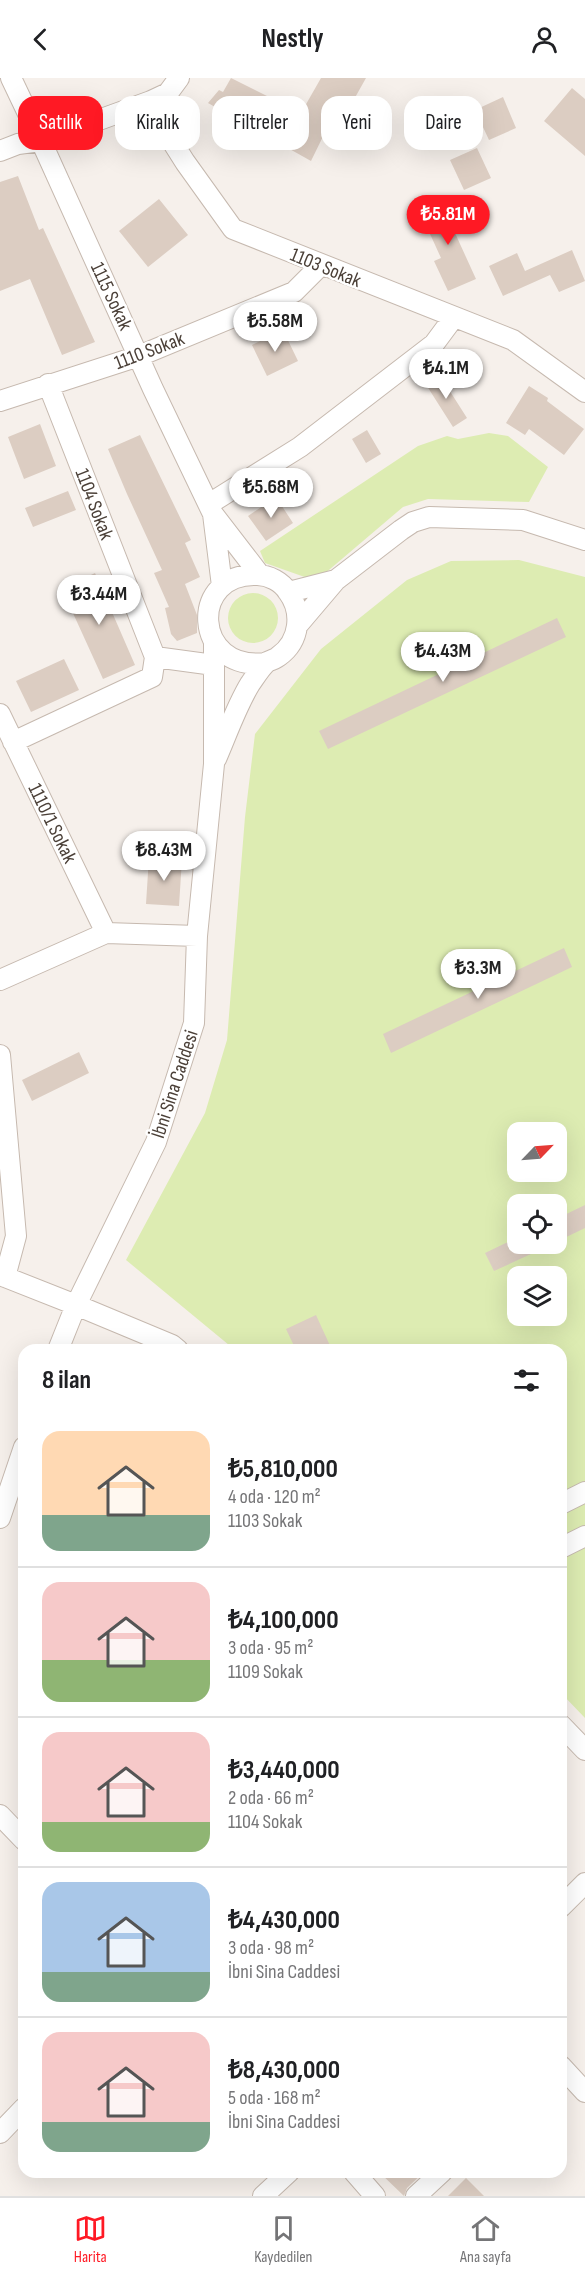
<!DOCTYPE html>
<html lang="tr">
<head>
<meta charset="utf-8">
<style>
  :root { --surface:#fff; --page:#f6f6f6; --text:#202124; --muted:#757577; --line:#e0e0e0; --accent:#ff1924 }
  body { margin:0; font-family:"Sofia Sans Condensed",sans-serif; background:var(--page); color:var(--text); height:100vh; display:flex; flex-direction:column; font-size:22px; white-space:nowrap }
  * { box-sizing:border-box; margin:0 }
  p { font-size:20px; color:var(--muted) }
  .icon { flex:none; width:33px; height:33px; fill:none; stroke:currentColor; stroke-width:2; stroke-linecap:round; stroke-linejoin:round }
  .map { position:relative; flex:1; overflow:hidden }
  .sheet { position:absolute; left:18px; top:1266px; width:549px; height:834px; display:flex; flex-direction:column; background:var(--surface); border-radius:18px; box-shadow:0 6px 24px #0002 }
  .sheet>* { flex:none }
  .guide { position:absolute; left:18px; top:18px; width:549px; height:54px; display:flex; gap:12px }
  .needle { width:39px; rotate:65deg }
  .fabs { position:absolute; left:507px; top:1044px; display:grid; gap:12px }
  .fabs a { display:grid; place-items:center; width:60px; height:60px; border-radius:12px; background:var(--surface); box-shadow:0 6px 24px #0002; font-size:30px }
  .price { position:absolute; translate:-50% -51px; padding:0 14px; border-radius:21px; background:#fff; color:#222; font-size:20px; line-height:39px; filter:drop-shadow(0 2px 3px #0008) }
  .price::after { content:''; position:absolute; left:50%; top:36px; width:18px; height:14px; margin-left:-9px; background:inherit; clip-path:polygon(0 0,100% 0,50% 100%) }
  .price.on { background:var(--accent); color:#fff }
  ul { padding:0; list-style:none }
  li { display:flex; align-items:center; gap:18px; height:150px; padding:0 24px }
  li+li { border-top:2px solid var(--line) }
  li span { display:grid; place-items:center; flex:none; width:168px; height:120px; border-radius:18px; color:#555 }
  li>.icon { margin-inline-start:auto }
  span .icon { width:72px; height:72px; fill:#fffc; stroke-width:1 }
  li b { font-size:26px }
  h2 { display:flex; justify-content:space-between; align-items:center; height:72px; padding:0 24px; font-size:26px }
  .chip { padding:0 21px; border-radius:18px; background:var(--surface); box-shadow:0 6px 24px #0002; font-size:21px; line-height:54px }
  .chip.on { background:var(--accent); color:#fff }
  header { display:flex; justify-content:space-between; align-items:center; height:78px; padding:0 24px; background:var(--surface); font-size:27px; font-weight:700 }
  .menu { display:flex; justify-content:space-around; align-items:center; height:84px; border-top:2px solid var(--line); background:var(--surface); font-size:16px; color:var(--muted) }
  .menu a { display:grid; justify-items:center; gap:3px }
  .menu .on { color:var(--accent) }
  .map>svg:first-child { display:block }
  .green { fill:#ddecb2; fill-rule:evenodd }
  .building { fill:#dccdc2 }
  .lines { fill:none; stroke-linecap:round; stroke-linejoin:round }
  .minor-casing { stroke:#c6b9af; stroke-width:22 }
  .minor { stroke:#fff; stroke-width:20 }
  .labels { text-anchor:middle; stroke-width:5; stroke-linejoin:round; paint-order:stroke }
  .street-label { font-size:20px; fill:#4b4038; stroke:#fff }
</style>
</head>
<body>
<header><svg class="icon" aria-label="back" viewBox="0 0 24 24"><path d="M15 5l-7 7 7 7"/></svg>Nestly<svg class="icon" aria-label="person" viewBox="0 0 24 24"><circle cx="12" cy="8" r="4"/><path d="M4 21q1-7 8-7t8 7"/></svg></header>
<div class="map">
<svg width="585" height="2118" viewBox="0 0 585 2118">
  <rect width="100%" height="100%" fill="#f6f0eb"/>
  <path class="green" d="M489 355 508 358 548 389 529 424 428 421 403 429 316 503 265 485 260 473 418 368 447 358 458 361Z
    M519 482 585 499V1640L561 1615V1272H235L126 1182 205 1035 227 962 245 739 255 656 321 571 407 502 451 483ZM518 1054H556V1094H518ZM518 1126H556V1166H518ZM518 1198H556V1238H518Z
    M228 540a25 25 0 1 1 50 0a25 25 0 1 1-50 0Z"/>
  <path class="building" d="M231 0 301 35 321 0H366L343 41 334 36 311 83 208 25 219 12 223 14Z
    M572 10 585 21V78L544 43Z
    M503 19 516 50 489 62 475 32Z
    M477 70 491 100 464 112 450 82Z
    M18 98 39 152 43 150 95 264 62 277 30 201 0 213V104Z
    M159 121 188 157 148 189 119 153Z
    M448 122 461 152 455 155 476 201 448 213 434 183 441 180 420 134Z
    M572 172 585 203 559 214 550 197 503 218 489 188 517 175 525 193Z
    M283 252 298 283 267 298 252 267Z
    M439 296 467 340 453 349 425 305Z
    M529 308 548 320 547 323 584 351 564 377 529 351 525 357 506 345Z
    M40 346 56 388 24 401 8 359Z
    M367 352 381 376 366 385 352 361Z
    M140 357 191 462 185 465 200 499 185 506 197 537V555L177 563 171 556 165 530 169 529 154 495 162 492 127 416 108 371Z
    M68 413 76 432 33 449 25 430Z
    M276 419 293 445 266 463 248 438Z
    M95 495 135 587 103 601 62 511Z
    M557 540 566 559 328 671 319 653Z
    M64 581 79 612 31 634 16 603Z
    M149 779 182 781 179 828 146 826Z
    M564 870 572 889 391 975 383 956Z
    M79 974 89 995 32 1023 22 1002Z
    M585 1127V1150L556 1164V1141Z
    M518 1159V1166H553L494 1193 485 1175Z
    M316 1237 332 1272H296L286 1251Z
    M379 2094H424L407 2110 404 2118Z
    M466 2100 484 2118H448Z"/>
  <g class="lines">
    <defs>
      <path id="minor" d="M11 0 41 63 153 311 213 436 260 497
        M179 0 168 15 151 23 161 46 185 84 233 151 513 262 585 314
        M0 73 18 66 41 63 151 23
        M0 323 139 278 294 214 321 187
        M209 426 300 369 434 266 454 239
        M213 436 222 508
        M289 514 336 502
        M297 548 336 502 401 452 413 444 429 439 523 442 585 462
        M155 579 214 587
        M0 636 106 855
        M13 664 152 599 155 579 48 306
        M216 681C227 656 236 629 250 606 255 599 261 589 267 584 271 582 276 581 279 578 300 563 303 534 288 514 282 504 269 497 257 497 189 494 192 594 266 585
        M0 902 106 855 197 858
        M0 977 16 1158 5 1199
        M0 1197 76 1227 156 1064 194 945 197 858 214 686V565
        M58 1272 76 1227 172 1267 178 1272
        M561 1426 585 1414
        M0 1440 24 1369
        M561 1470 585 1458
        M561 1647 585 1672
        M0 1737 24 1762
        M561 1829 585 1805
        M561 1988 585 2014
        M0 2055 24 2030
        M354 2094 375 2118
        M263 2118 289 2094
        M416 2118 442 2094"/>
    </defs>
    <use href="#minor" class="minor-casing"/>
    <use href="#minor" class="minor"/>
  </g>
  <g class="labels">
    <g class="street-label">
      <text transform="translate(326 189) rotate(22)" y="7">1103 Sokak</text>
      <text transform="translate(112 218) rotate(65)" y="7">1115 Sokak</text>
      <text transform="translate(149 272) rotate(-21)" y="7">1110 Sokak</text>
      <text transform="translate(95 426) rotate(69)" y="7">1104 Sokak</text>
      <text transform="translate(53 745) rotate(64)" y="7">1110/1 Sokak</text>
      <text transform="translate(174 1006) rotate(-72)" y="7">İbni Sina Caddesi</text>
    </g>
  </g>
</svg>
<div class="fabs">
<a><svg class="needle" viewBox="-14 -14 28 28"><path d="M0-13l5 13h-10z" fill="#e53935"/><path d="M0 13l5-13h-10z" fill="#757577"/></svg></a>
<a><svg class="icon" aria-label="locate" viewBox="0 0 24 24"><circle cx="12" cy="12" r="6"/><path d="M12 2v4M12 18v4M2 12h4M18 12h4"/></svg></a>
<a><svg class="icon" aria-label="layers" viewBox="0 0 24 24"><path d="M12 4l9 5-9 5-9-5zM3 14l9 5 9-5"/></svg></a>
</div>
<b class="price on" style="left:448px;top:168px">₺5.81M</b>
<b class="price" style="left:275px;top:275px">₺5.58M</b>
<b class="price" style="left:446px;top:322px">₺4.1M</b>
<b class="price" style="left:271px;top:441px">₺5.68M</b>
<b class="price" style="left:99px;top:548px">₺3.44M</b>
<b class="price" style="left:443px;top:605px">₺4.43M</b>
<b class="price" style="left:164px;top:804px">₺8.43M</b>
<b class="price" style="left:478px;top:922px">₺3.3M</b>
<div class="guide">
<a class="chip on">Satılık</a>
<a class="chip">Kiralık</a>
<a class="chip">Filtreler</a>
<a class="chip">Yeni</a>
<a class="chip">Daire</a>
</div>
<section class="sheet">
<h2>8 ilan<svg class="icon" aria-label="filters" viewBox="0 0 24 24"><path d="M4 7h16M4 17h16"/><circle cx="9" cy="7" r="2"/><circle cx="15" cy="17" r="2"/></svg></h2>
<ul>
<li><span style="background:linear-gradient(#ffd9b3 70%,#7fa58c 0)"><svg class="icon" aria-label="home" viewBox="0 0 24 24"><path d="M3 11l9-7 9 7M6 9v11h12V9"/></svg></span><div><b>₺5,810,000</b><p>4 oda · 120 m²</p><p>1103 Sokak</p></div></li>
<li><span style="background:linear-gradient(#f6c9c9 65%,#8fb573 0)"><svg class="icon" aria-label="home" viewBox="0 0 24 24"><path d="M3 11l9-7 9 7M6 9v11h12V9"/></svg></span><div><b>₺4,100,000</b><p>3 oda · 95 m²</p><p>1109 Sokak</p></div></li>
<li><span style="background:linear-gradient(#f6c9c9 75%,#8fb573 0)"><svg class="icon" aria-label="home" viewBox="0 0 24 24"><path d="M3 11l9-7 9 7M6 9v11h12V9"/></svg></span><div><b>₺3,440,000</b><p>2 oda · 66 m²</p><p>1104 Sokak</p></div></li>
<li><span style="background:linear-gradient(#a9c7e8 75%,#7fa58c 0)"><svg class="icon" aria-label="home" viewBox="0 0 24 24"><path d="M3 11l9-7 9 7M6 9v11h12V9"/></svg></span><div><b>₺4,430,000</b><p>3 oda · 98 m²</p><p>İbni Sina Caddesi</p></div></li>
<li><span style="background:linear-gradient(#f6c9c9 75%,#7fa58c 0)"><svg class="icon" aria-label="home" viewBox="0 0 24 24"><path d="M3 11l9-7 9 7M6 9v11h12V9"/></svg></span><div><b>₺8,430,000</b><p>5 oda · 168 m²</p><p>İbni Sina Caddesi</p></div></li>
</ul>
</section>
</div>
<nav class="menu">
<a class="on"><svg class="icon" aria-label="map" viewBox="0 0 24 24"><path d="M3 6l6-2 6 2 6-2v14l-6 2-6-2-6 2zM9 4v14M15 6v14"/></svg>Harita</a>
<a><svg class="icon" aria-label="saved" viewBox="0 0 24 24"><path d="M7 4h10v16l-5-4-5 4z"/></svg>Kaydedilen</a>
<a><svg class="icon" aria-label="home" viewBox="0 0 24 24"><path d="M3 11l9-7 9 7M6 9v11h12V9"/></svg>Ana sayfa</a>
</nav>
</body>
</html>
